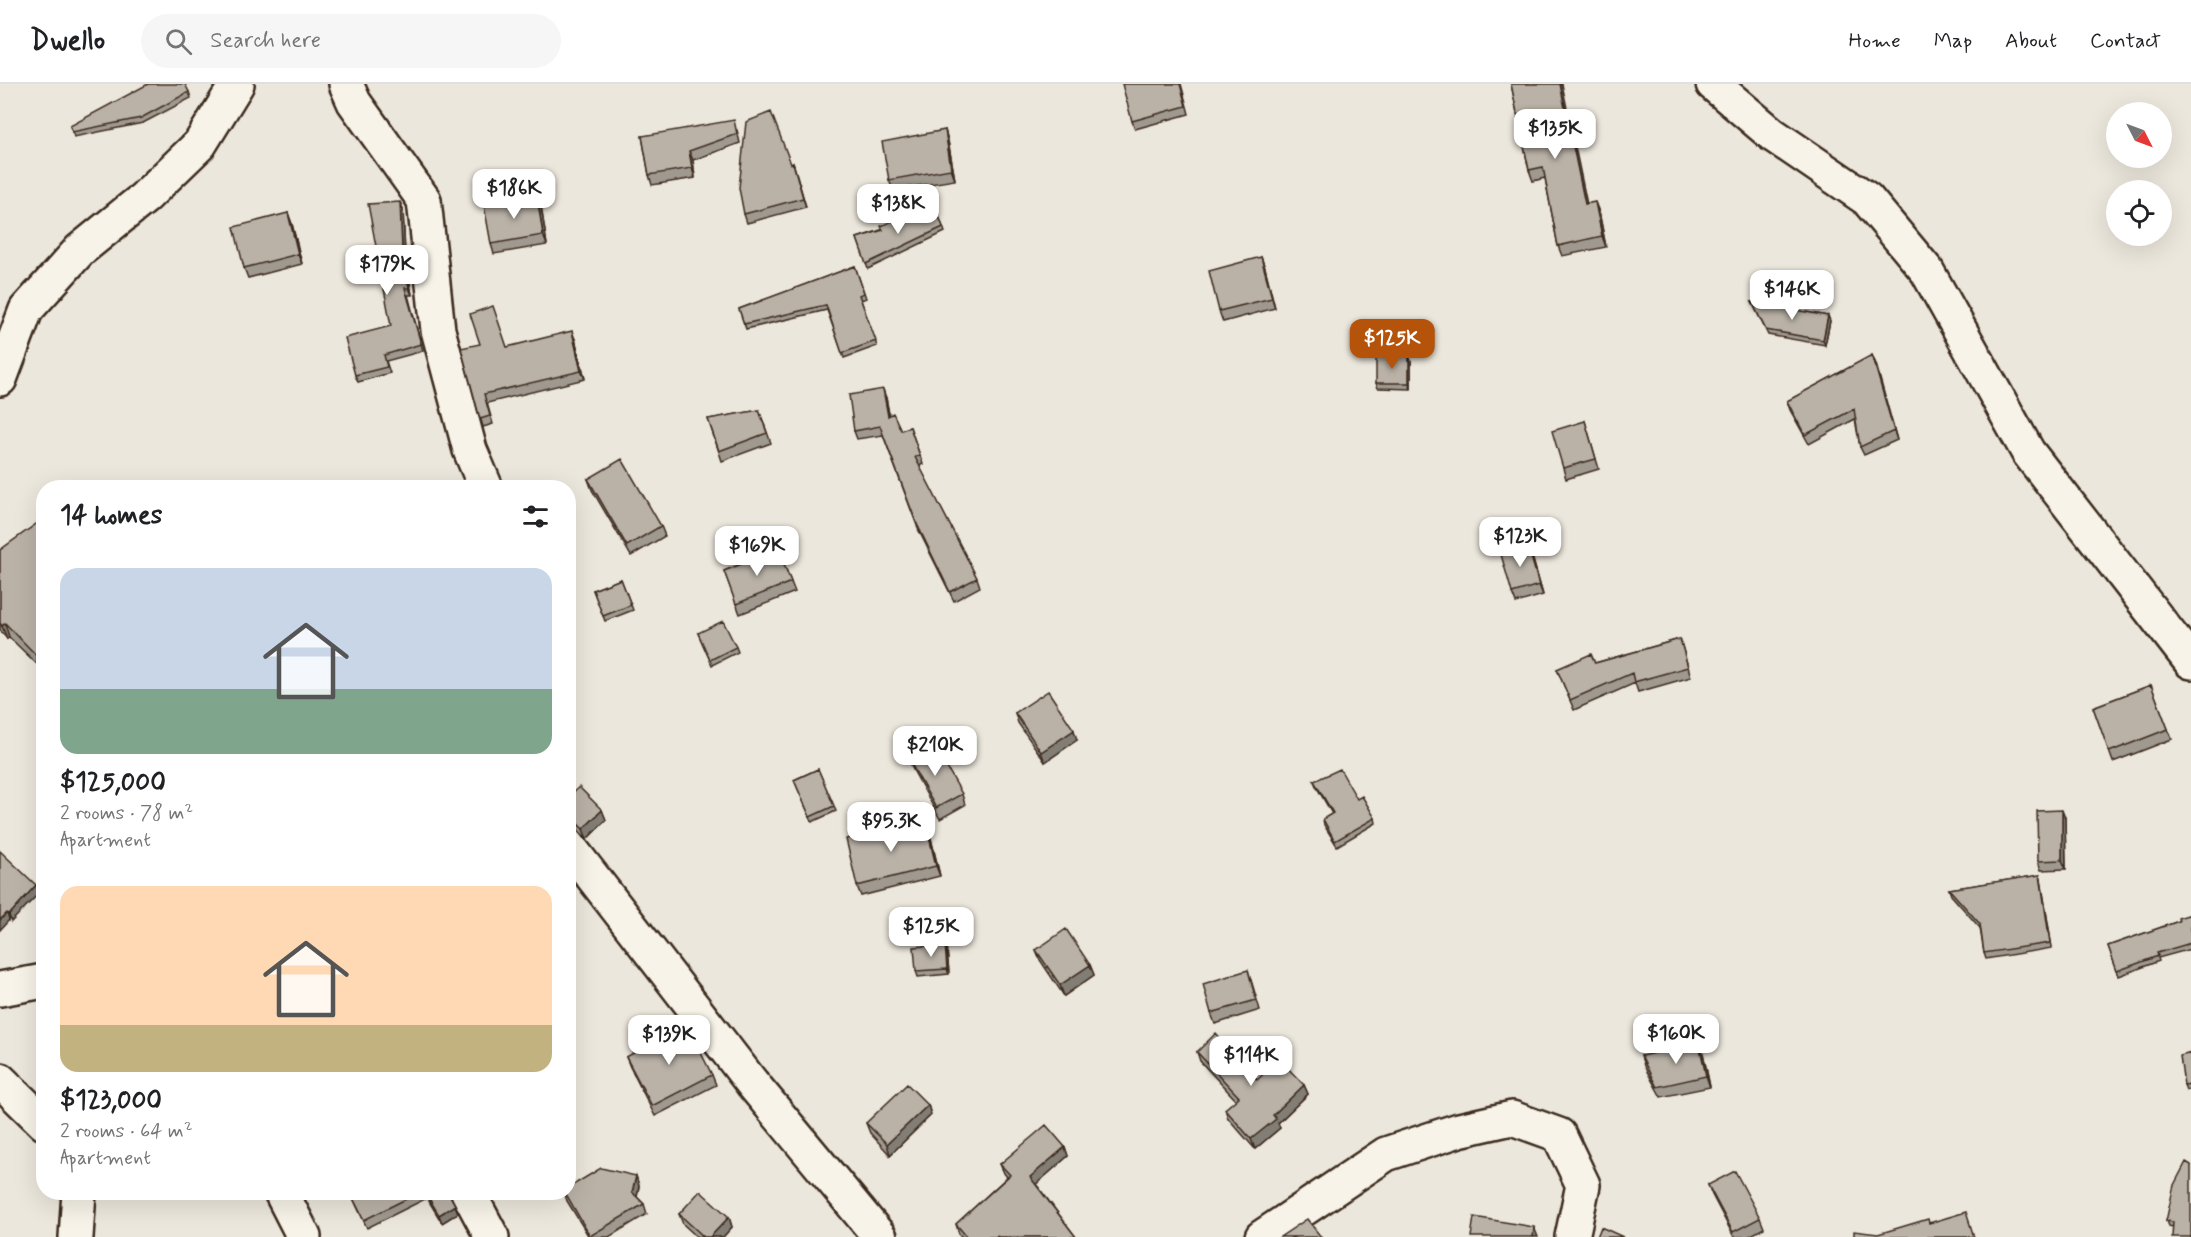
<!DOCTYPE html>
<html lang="en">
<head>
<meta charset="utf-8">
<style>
  :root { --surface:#fff; --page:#f6f6f6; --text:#202124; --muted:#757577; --line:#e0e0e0; --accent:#b45309 }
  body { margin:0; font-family:Mynerve,sans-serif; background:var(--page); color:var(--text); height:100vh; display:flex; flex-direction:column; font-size:22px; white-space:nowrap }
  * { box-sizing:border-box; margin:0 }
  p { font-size:20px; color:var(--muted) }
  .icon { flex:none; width:33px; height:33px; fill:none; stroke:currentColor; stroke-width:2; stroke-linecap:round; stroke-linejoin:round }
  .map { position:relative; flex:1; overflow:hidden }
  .side { position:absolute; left:36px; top:396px; width:540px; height:720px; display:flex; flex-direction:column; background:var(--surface); border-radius:24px; box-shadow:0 6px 24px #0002 }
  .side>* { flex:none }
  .needle { width:39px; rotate:132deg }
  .fabs { position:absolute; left:2106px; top:18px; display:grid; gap:12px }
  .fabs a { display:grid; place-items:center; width:66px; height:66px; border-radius:50%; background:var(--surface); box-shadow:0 6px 24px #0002; font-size:30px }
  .price { position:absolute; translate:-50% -51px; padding:0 14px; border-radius:12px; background:#fff; color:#222; font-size:20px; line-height:39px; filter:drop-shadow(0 2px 3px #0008) }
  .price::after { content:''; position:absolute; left:50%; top:36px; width:18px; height:14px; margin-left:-9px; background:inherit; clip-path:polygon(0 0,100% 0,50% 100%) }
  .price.current { background:var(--accent); color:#fff }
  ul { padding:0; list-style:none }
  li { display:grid; align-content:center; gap:12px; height:318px; padding:0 24px }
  li span { display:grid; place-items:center; height:186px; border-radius:18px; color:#555 }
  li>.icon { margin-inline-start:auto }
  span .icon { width:108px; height:108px; fill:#fffc; stroke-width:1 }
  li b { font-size:26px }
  h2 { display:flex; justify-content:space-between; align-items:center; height:72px; padding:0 24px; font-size:26px }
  header { display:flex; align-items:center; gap:36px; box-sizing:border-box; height:84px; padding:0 30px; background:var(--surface); border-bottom:2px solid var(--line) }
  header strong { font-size:28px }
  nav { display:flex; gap:33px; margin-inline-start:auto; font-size:21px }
  .search { width:420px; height:54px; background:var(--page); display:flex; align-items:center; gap:15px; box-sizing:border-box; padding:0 21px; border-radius:33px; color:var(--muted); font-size:22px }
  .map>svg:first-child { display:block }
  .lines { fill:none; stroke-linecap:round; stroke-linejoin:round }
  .minor-casing { stroke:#3b2a1e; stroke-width:38 }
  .minor { stroke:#f7f3e8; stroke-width:33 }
  .wall { fill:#a09990; stroke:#3b2a1e; stroke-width:1.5 }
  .shaded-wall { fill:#827d75; stroke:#3b2a1e; stroke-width:1.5 }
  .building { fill:#bab2a7; stroke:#3b2a1e; stroke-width:1.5 }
</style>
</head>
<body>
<header>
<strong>Dwello</strong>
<div class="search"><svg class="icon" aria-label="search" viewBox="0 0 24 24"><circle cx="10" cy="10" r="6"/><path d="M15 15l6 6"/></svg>Search here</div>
<nav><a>Home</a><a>Map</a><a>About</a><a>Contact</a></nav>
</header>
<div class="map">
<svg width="2191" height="1153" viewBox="0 0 2191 1153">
  <rect width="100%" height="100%" fill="#ece7dc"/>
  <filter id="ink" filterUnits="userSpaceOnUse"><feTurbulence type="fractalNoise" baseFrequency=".0167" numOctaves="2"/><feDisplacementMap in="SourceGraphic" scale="12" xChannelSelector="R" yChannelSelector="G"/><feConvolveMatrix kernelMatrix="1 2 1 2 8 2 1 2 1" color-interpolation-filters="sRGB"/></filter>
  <g filter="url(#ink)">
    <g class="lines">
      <defs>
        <path id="minor" d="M346 0 354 18 424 116 438 246 470 366 486 404
          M1713 0 1773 51 1867 115 1927 187 2028 368 2191 578
          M0 295 26 226 80 166 144 114 200 60 237 0
          M568 761 752 999 880 1153
          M0 905 44 897
          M0 996 44 1039
          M281 1108 304 1153
          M468 1108 492 1153
          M76 1153 79 1108
          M1262 1153 1386 1070 1459 1046 1512 1034 1559 1051 1583 1101 1572 1153"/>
      </defs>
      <use href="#minor" class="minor-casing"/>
      <use href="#minor" class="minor"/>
    </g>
    <path class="wall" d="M1181 0 1189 30 1135 45 1132 37Z
      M1511 0 1587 119 1599 128 1606 163 1562 172 1558 162 1545 94 1533 97 1529 86Z
      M189 8 191 14 143 39 74 53 70 42Z
      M737 46 740 59 693 76 695 94 652 101 649 91 642 52Z
      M945 46 948 57 955 96 893 106 889 96Z
      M793 79 806 123 747 139 744 130Z
      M400 118 403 125 405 172 412 211H408L423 267 386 277 390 289 358 298 355 291 391 242Z
      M541 122 547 161 494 170 491 160Z
      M937 127 945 148 868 185 857 154Z
      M288 129 292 140 302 180 248 194 244 184Z
      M1261 173 1265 184 1275 224 1223 238 1219 227Z
      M855 182 866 214 861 216 877 262 844 274 827 226 746 245 739 225Z
      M1752 218 1828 232 1830 237 1825 261 1768 251Z
      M575 255 585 295 487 319 493 340 483 343 461 264 507 263Z
      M1872 271 1897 356 1864 371 1860 363 1855 335 1809 360 1790 326 1787 317Z
      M1409 272 1411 277V305L1378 304 1376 299Z
      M886 314 889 331 901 346 910 343 923 380 919 382 977 494 980 503 954 517 919 447 883 351 857 355 854 347Z
      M759 326 771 359 722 377 708 335Z
      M1585 337 1599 385 1566 395 1563 384Z
      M588 395 661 442 665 452 631 472 592 406Z
      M44 443V580L40 583 9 553 7 555 0 546V466Z
      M778 465 795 508 740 530 724 487Z
      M1531 469 1543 511 1516 519 1512 509Z
      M621 495 633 526 605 537 593 506Z
      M698 549 736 563 738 568 712 581Z
      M1680 555 1691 593 1638 608 1635 599 1574 626 1557 585 1595 579Z
      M2151 601 2172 655 2113 678 2093 623Z
      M1015 629 1077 656 1045 678 1018 639Z
      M909 676 962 710 965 721 940 735 913 686Z
      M818 685 836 727 812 738 794 696Z
      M1314 697 1357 715 1375 734 1376 739 1337 762 1324 741 1323 735 1332 730 1316 702Z
      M568 713 602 726 606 736 587 755 576 744H568Z
      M2065 734 2066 785 2041 786 2038 777Z
      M929 746 940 792 861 812 857 802Z
      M2040 791 2041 796 2052 864 1986 875 1984 869 1980 844 1951 811 1949 805Z
      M2191 830V865L2158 874 2159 877 2119 892 2108 862 2179 837Z
      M945 860 947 865 949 890 918 893 916 887Z
      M1036 866 1090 881 1094 891 1064 912 1040 876Z
      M1251 896 1260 926 1215 940 1211 929Z
      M1197 968 1257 996 1304 1001 1308 1010 1278 1039 1280 1044 1255 1065 1228 1034 1225 1025 1236 1016 1200 977Z
      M1703 969 1710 1003 1661 1013 1644 982 1641 972Z
      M2191 969V1005L2186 1006 2184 1001Z
      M626 973 712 991 716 1001 655 1032 630 983Z
      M928 1021 931 1031 890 1071 870 1049 866 1039Z
      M1065 1063 1068 1072 1036 1100 1076 1153H962L959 1150 956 1140 1007 1093 1004 1089 1000 1080Z
      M2191 1081 2173 1143 2168 1142 2166 1137Z
      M636 1092 639 1102 637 1113 644 1120 647 1130 609 1153H589L567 1117 564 1108Z
      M1708 1101 1760 1134 1764 1144 1748 1153H1734L1712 1111Z
      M364 1108H450L451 1113 458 1129 442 1139 427 1114 367 1144 353 1114Z
      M679 1130 729 1133 732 1143 723 1153H697L683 1140Z"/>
    <path class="shaded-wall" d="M1560 0H1562L1589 130 1585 120Z
      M945 46 948 57 955 96 951 85Z
      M689 67 693 76 695 94 692 84Z
      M793 79 796 88 806 123 803 114Z
      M537 112 541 122 547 161 543 151Z
      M400 118 403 125 405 172 412 211 409 204 402 165Z
      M1595 118 1599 128 1606 163 1602 152Z
      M288 129 292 140 302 180 298 170Z
      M1261 173 1265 184 1275 224 1272 214Z
      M1828 232 1830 237 1825 261 1823 256Z
      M572 247 575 255 585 295 581 287Z
      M1872 271 1876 280 1897 356 1894 347Z
      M1409 272 1411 277V305L1409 299Z
      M883 305 886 314 891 340 888 332Z
      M1527 458 1531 469 1543 511 1539 501Z
      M5 539 9 553 7 555 2 542Z
      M44 561V580L40 583 35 570Z
      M1074 646 1077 656 1045 678 1041 668Z
      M602 726 606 736 587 755 583 745Z
      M2062 726 2065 734 2066 785 2062 776Z
      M925 736 929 746 940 792 936 782Z
      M2040 791 2041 796 2052 864 2050 859Z
      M36 801 39 809 11 838 9 831Z
      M7 829 9 836 0 846V836Z
      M945 860 947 865 949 890 947 885Z
      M1090 881 1094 891 1064 912 1060 901Z
      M1699 959 1703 969 1710 1003 1706 992Z
      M1304 1001 1308 1010 1278 1039 1280 1044 1255 1065 1251 1055 1273 1031Z
      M928 1021 931 1031 890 1071 887 1060Z
      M1065 1063 1068 1072 1034 1102 1030 1093Z
      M636 1092 639 1102 636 1118 632 1108Z
      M455 1121 458 1129 442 1139 439 1131Z
      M729 1133 732 1143 723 1153H710Z
      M1534 1143 1538 1153H1533Z"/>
    <path class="building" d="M148 0H185L189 8 141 34 72 48 70 42Z
      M1122 0H1180L1186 22 1132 37Z
      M1511 0H1560L1585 120 1595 118 1602 152 1558 162 1543 83 1529 86Z
      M771 28 791 80 793 79 803 114 744 130 739 104 746 38Z
      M734 36 737 50 689 67 692 84 649 91 642 52Z
      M945 46 951 85 889 96 882 58Z
      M537 112 543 151 491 160 484 121Z
      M400 118 402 165 409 204H405L421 260 384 271 387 283 355 291 345 254 391 242 368 120Z
      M937 127 943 143 866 180 857 154 883 146 881 142 912 128 915 135Z
      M288 129 298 170 244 184 234 143Z
      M1261 173 1272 214 1219 227 1209 187Z
      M855 182 864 209 859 211 876 257 842 269 826 221 744 240 739 225Z
      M1752 218 1828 232 1823 256 1766 246Z
      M493 222 507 263 572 247 581 287 484 310 490 332 480 335 461 264 480 260 470 230Z
      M1872 271 1894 347 1860 363 1854 325 1805 351 1787 317Z
      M1376 272H1409V299H1376Z
      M883 305 888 332 893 329 901 346 910 343 920 372 915 373 977 494 950 508 916 438 880 342 854 347 849 311Z
      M759 326 767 349 719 367 708 335Z
      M1585 337 1596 375 1563 384 1552 347Z
      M622 375 661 442 627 462 588 395Z
      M39 438 44 443V561L35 570 5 539 2 542 0 539V466Z
      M1527 458 1539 501 1512 509 1500 467Z
      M778 465 791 498 736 520 724 487Z
      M621 495 631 521 603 532 593 506Z
      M723 537 736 563 710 576 698 549Z
      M1680 555 1688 583 1634 598 1632 589 1570 616 1557 585 1591 570 1595 579Z
      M2151 601 2168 645 2109 668 2093 623Z
      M1048 607 1074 646 1041 668 1015 629Z
      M934 661 962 710 936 724 909 676Z
      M818 685 834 722 810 733 794 696Z
      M1340 685 1357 715 1362 712 1375 734 1335 757 1323 735 1333 729 1314 697Z
      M579 703 602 726 583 745 572 734H568V713Z
      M2062 726V776L2038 777 2037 727Z
      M925 736 936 782 857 802 846 755Z
      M0 767 36 801 9 831 7 829 0 836Z
      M2040 791 2050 859 1984 869 1980 840 1949 805Z
      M2191 830V859L2157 869 2158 872 2117 887 2108 862 2179 837 2178 834Z
      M1066 845 1090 881 1060 901 1036 866Z
      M945 860 947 885 916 887 914 863Z
      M1248 886 1256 916 1211 929 1203 900Z
      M687 941 712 991 652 1022 626 973Z
      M1216 949 1257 996 1279 975 1304 1001 1273 1031 1276 1035 1251 1055 1225 1025 1239 1013 1197 968Z
      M1699 959 1706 992 1657 1003 1641 972Z
      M2191 969V1000L2184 1001 2180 972Z
      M907 1000 928 1021 887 1060 866 1039Z
      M1046 1041 1065 1063 1030 1093 1076 1153H998L997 1152 995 1153H967L956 1140 1010 1091 1000 1080Z
      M2186 1078 2191 1081V1153H2172L2173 1138 2166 1137 2174 1101Z
      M601 1084 636 1092 632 1108 644 1120 590 1152 565 1108H568V1104Z
      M1735 1087 1760 1134 1733 1148 1708 1101Z
      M700 1107 729 1133 710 1153H704L679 1130Z
      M364 1108H420L364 1136 353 1114Z
      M425 1108H448L455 1121 439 1131Z
      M1966 1128 1974 1153H1854V1147L1878 1150 1928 1135 1929 1139Z
      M1474 1133 1534 1143 1533 1153H1471Z
      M1307 1135 1321 1153H1280Z
      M1601 1143 1623 1153H1597Z"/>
  </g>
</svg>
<div class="fabs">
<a><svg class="needle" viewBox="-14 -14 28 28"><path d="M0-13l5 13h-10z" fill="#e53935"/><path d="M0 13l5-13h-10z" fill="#757577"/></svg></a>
<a><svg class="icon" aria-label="locate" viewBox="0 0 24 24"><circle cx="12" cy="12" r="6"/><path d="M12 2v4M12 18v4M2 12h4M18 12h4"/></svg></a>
</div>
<b class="price" style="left:1555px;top:76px">$135K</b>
<b class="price" style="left:514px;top:136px">$186K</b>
<b class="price" style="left:898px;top:151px">$138K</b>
<b class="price" style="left:387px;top:212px">$179K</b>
<b class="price" style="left:1792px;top:237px">$146K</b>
<b class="price current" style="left:1392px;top:286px">$125K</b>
<b class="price" style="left:1520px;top:484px">$123K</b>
<b class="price" style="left:757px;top:493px">$169K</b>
<b class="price" style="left:935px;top:693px">$210K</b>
<b class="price" style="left:891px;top:769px">$95.3K</b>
<b class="price" style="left:931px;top:874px">$125K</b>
<b class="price" style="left:1676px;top:981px">$160K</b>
<b class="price" style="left:669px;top:982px">$139K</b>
<b class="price" style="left:1251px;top:1003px">$114K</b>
<section class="side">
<h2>14 homes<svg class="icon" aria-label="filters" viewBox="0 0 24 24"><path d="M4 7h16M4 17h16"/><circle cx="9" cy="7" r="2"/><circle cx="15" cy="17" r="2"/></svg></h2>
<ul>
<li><span style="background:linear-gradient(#c9d6e8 65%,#7fa58c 0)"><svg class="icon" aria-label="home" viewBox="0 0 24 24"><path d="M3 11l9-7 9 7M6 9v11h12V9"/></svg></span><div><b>$125,000</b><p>2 rooms · 78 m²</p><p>Apartment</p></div></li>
<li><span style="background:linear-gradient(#ffd9b3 75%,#c2b280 0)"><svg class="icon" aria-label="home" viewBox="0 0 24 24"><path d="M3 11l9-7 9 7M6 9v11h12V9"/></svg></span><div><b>$123,000</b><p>2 rooms · 64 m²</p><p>Apartment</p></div></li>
</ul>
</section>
</div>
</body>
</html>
